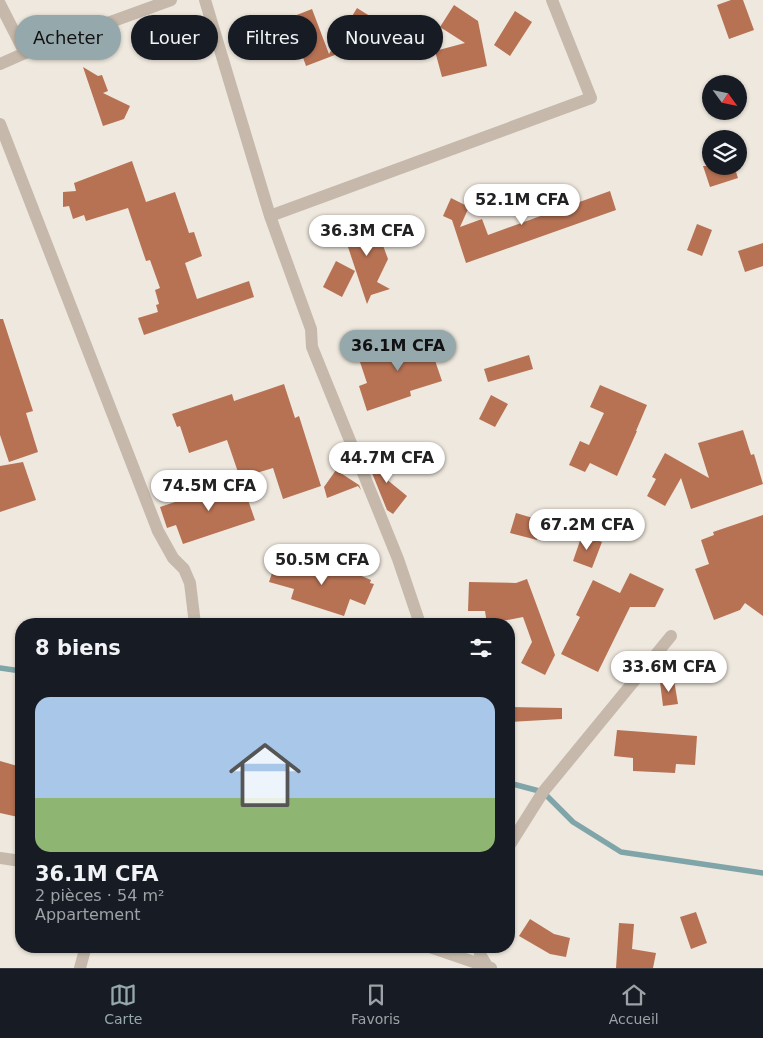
<!DOCTYPE html>
<html lang="fr">
<head>
<meta charset="utf-8">
<style>
  :root { --surface:#171b24; --page:#20242c; --text:#f1f3f6; --muted:#9ea1a6; --line:#363941; --accent:#95a8ac }
  body { margin:0; font-family:"DejaVu Sans",sans-serif; background:var(--page); color:var(--text); height:100vh; display:flex; flex-direction:column; font-size:19px; white-space:nowrap }
  * { box-sizing:border-box; margin:0 }
  p { font-size:16px; color:var(--muted) }
  .icon { flex:none; width:28px; height:28px; fill:none; stroke:currentColor; stroke-width:2; stroke-linecap:round; stroke-linejoin:round }
  .map { position:relative; flex:1; overflow:hidden }
  .sheet { position:absolute; left:15px; top:618px; width:500px; height:335px; display:flex; flex-direction:column; background:var(--surface); border-radius:20px; box-shadow:0 1px 4px #0004 }
  .sheet>* { flex:none }
  .top-card { position:absolute; left:15px; top:15px; width:500px; height:45px; display:flex; gap:10px }
  .needle { width:32px; rotate:123deg }
  .tools { position:absolute; left:702px; top:75px; display:grid; gap:10px }
  .tools a { display:grid; place-items:center; width:45px; height:45px; border-radius:50%; background:var(--surface); box-shadow:0 1px 4px #0004; font-size:25px }
  .price { position:absolute; translate:-50% -42px; padding:0 11px; border-radius:18px; background:#fff; color:#222; font-size:16px; line-height:32px; filter:drop-shadow(0 1px 2px #0008) }
  .price::after { content:''; position:absolute; left:50%; top:30px; width:15px; height:11px; margin-left:-8px; background:inherit; clip-path:polygon(0 0,100% 0,50% 100%) }
  .price.current { background:var(--accent); color:#111 }
  ul { padding:0; list-style:none }
  li { display:grid; align-content:center; gap:10px; height:265px; padding:0 20px }
  li span { display:grid; place-items:center; height:155px; border-radius:15px; color:#555 }
  li>.icon { margin-inline-start:auto }
  span .icon { width:90px; height:90px; fill:#fffc; stroke-width:1 }
  li b { font-size:21px }
  h2 { display:flex; justify-content:space-between; align-items:center; height:60px; padding:0 20px; font-size:21px }
  .chip { padding:0 18px; border-radius:22px; background:var(--surface); box-shadow:0 1px 4px #0004; font-size:18px; line-height:45px }
  .chip.current { background:var(--accent); color:#111 }
  .tab-bar { display:flex; justify-content:space-around; align-items:center; height:70px; border-top:1px solid var(--line); background:var(--surface); font-size:14px; color:var(--muted) }
  .tab-bar a { display:grid; justify-items:center; gap:2px }
  .tab-bar .current { color:var(--accent) }
  .map>svg:first-child { display:block }
  .lines { fill:none; stroke-linecap:round; stroke-linejoin:round }
  .stream { stroke:#80a5a9; stroke-width:5.5 }
  .building { fill:#b77254 }
  .street { stroke:#c6b9ab; stroke-width:12 }
</style>
</head>
<body>
<div class="map">
<svg width="763" height="968" viewBox="0 0 763 968">
  <rect width="100%" height="100%" fill="#efe8de"/>
  <g class="lines">
    <path class="stream" d="M0 668 21 671
      M509 783 543 792 573 822 621 852 763 873"/>
  </g>
  <path class="building" d="M731 0H743L754 30 729 39 717 5Z
    M454 5 478 21 487 66 442 77 435 51 465 43 440 27Z
    M357 8 381 23 359 57 348 50 306 66 289 18 312 9 329 54Z
    M515 11 532 22 510 56 494 45Z
    M83 67 98 76 102 75 108 91 103 93 130 106 124 119 103 126Z
    M132 161 146 202 175 192 189 233 194 232 202 256 185 263 197 299 249 281 254 297 144 335 138 318 158 312 156 305 159 304 155 290 160 288 150 260 146 261 128 208 86 221 84 215 73 219 69 206 63 207V192L76 191 74 183Z
    M703 166H734L738 178 710 187Z
    M610 191 616 210 466 263 452 220 443 216 451 198 469 207 460 227 482 219 488 235Z
    M374 221 388 259 377 282 390 289 371 295 367 304 343 232Z
    M697 224 712 230 702 256 687 250Z
    M763 243V266L745 272 738 251Z
    M336 261 355 271 342 297 323 287Z
    M0 319H3L33 411 26 413 38 452 9 462 0 435Z
    M426 334 442 381 410 391 411 396 367 411 359 386 367 383 358 356Z
    M529 355 533 369 488 382 484 369Z
    M284 384 295 418 299 416 321 486 283 499 273 468 240 478 227 440 189 453 180 426 177 427 172 414 232 394 234 401Z
    M600 385 647 405 636 431H637L617 476 590 463 585 472 569 465 580 441 589 445 604 413 590 407Z
    M491 395 508 404 495 427 479 419Z
    M743 430 751 455 754 454 763 484 691 509 681 478 665 506 647 496 656 479 652 477 665 453 709 478 698 443Z
    M379 453 394 463 385 478 407 496 393 514 387 510 370 468Z
    M23 462 36 500 0 512V466Z
    M336 470 359 485 361 490 358 486 327 498 324 487Z
    M241 480 255 520 183 544 176 525 167 528 160 507Z
    M516 513 543 521 537 540 510 533Z
    M763 515V616L745 603 740 610 714 620 695 569 709 564 701 540 714 535 713 532Z
    M582 535 602 542 592 568 573 561Z
    M277 558 335 574 338 566 371 580 370 583 374 584 365 605 350 599 344 616 291 599 294 589 269 582Z
    M630 573 664 589 655 607H630L598 672 561 654 580 617 576 615 593 580 620 593Z
    M527 579 555 655 545 675 521 663 532 642 523 617 487 624 485 611H468L469 582 516 583Z
    M674 680 678 704 663 706 660 682Z
    M509 707 562 708V719L509 722Z
    M617 730 697 736 695 765 676 764 675 773 633 771V758L614 756Z
    M0 761 21 767V804L18 817 0 813Z
    M696 912 707 943 691 949 680 917Z
    M530 919 554 934 570 938 566 957 550 954 519 936Z
    M619 923 634 924 632 949 656 953 653 968H616Z"/>
  <g class="lines">
    <path class="street" d="M205 0 270 216 311 329 312 347 398 559 420 624
      M0 4 25 53
      M0 64 25 53 171 0
      M0 124 158 531 173 558 184 569 190 583 195 624
      M270 216 591 98 552 0
      M509 846 543 792 671 636
      M0 858 21 861
      M427 946 491 968
      M479 946 480 954 487 966
      M80 968 86 946"/>
  </g>
</svg>
<div class="tools">
<a><svg class="needle" viewBox="-14 -14 28 28"><path d="M0-13l5 13h-10z" fill="#e53935"/><path d="M0 13l5-13h-10z" fill="#9ea1a6"/></svg></a>
<a><svg class="icon" aria-label="layers" viewBox="0 0 24 24"><path d="M12 4l9 5-9 5-9-5zM3 14l9 5 9-5"/></svg></a>
</div>
<b class="price" style="left:522px;top:226px">52.1M CFA</b>
<b class="price" style="left:367px;top:257px">36.3M CFA</b>
<b class="price current" style="left:398px;top:372px">36.1M CFA</b>
<b class="price" style="left:387px;top:484px">44.7M CFA</b>
<b class="price" style="left:209px;top:512px">74.5M CFA</b>
<b class="price" style="left:587px;top:551px">67.2M CFA</b>
<b class="price" style="left:322px;top:586px">50.5M CFA</b>
<b class="price" style="left:669px;top:693px">33.6M CFA</b>
<div class="top-card">
<a class="chip current">Acheter</a>
<a class="chip">Louer</a>
<a class="chip">Filtres</a>
<a class="chip">Nouveau</a>
</div>
<section class="sheet">
<h2>8 biens<svg class="icon" aria-label="filters" viewBox="0 0 24 24"><path d="M4 7h16M4 17h16"/><circle cx="9" cy="7" r="2"/><circle cx="15" cy="17" r="2"/></svg></h2>
<ul>
<li><span style="background:linear-gradient(#a9c7e8 65%,#8fb573 0)"><svg class="icon" aria-label="home" viewBox="0 0 24 24"><path d="M3 11l9-7 9 7M6 9v11h12V9"/></svg></span><div><b>36.1M CFA</b><p>2 pièces · 54 m²</p><p>Appartement</p></div></li>
</ul>
</section>
</div>
<nav class="tab-bar">
<a class="current"><svg class="icon" aria-label="map" viewBox="0 0 24 24"><path d="M3 6l6-2 6 2 6-2v14l-6 2-6-2-6 2zM9 4v14M15 6v14"/></svg>Carte</a>
<a><svg class="icon" aria-label="saved" viewBox="0 0 24 24"><path d="M7 4h10v16l-5-4-5 4z"/></svg>Favoris</a>
<a><svg class="icon" aria-label="home" viewBox="0 0 24 24"><path d="M3 11l9-7 9 7M6 9v11h12V9"/></svg>Accueil</a>
</nav>
</body>
</html>
